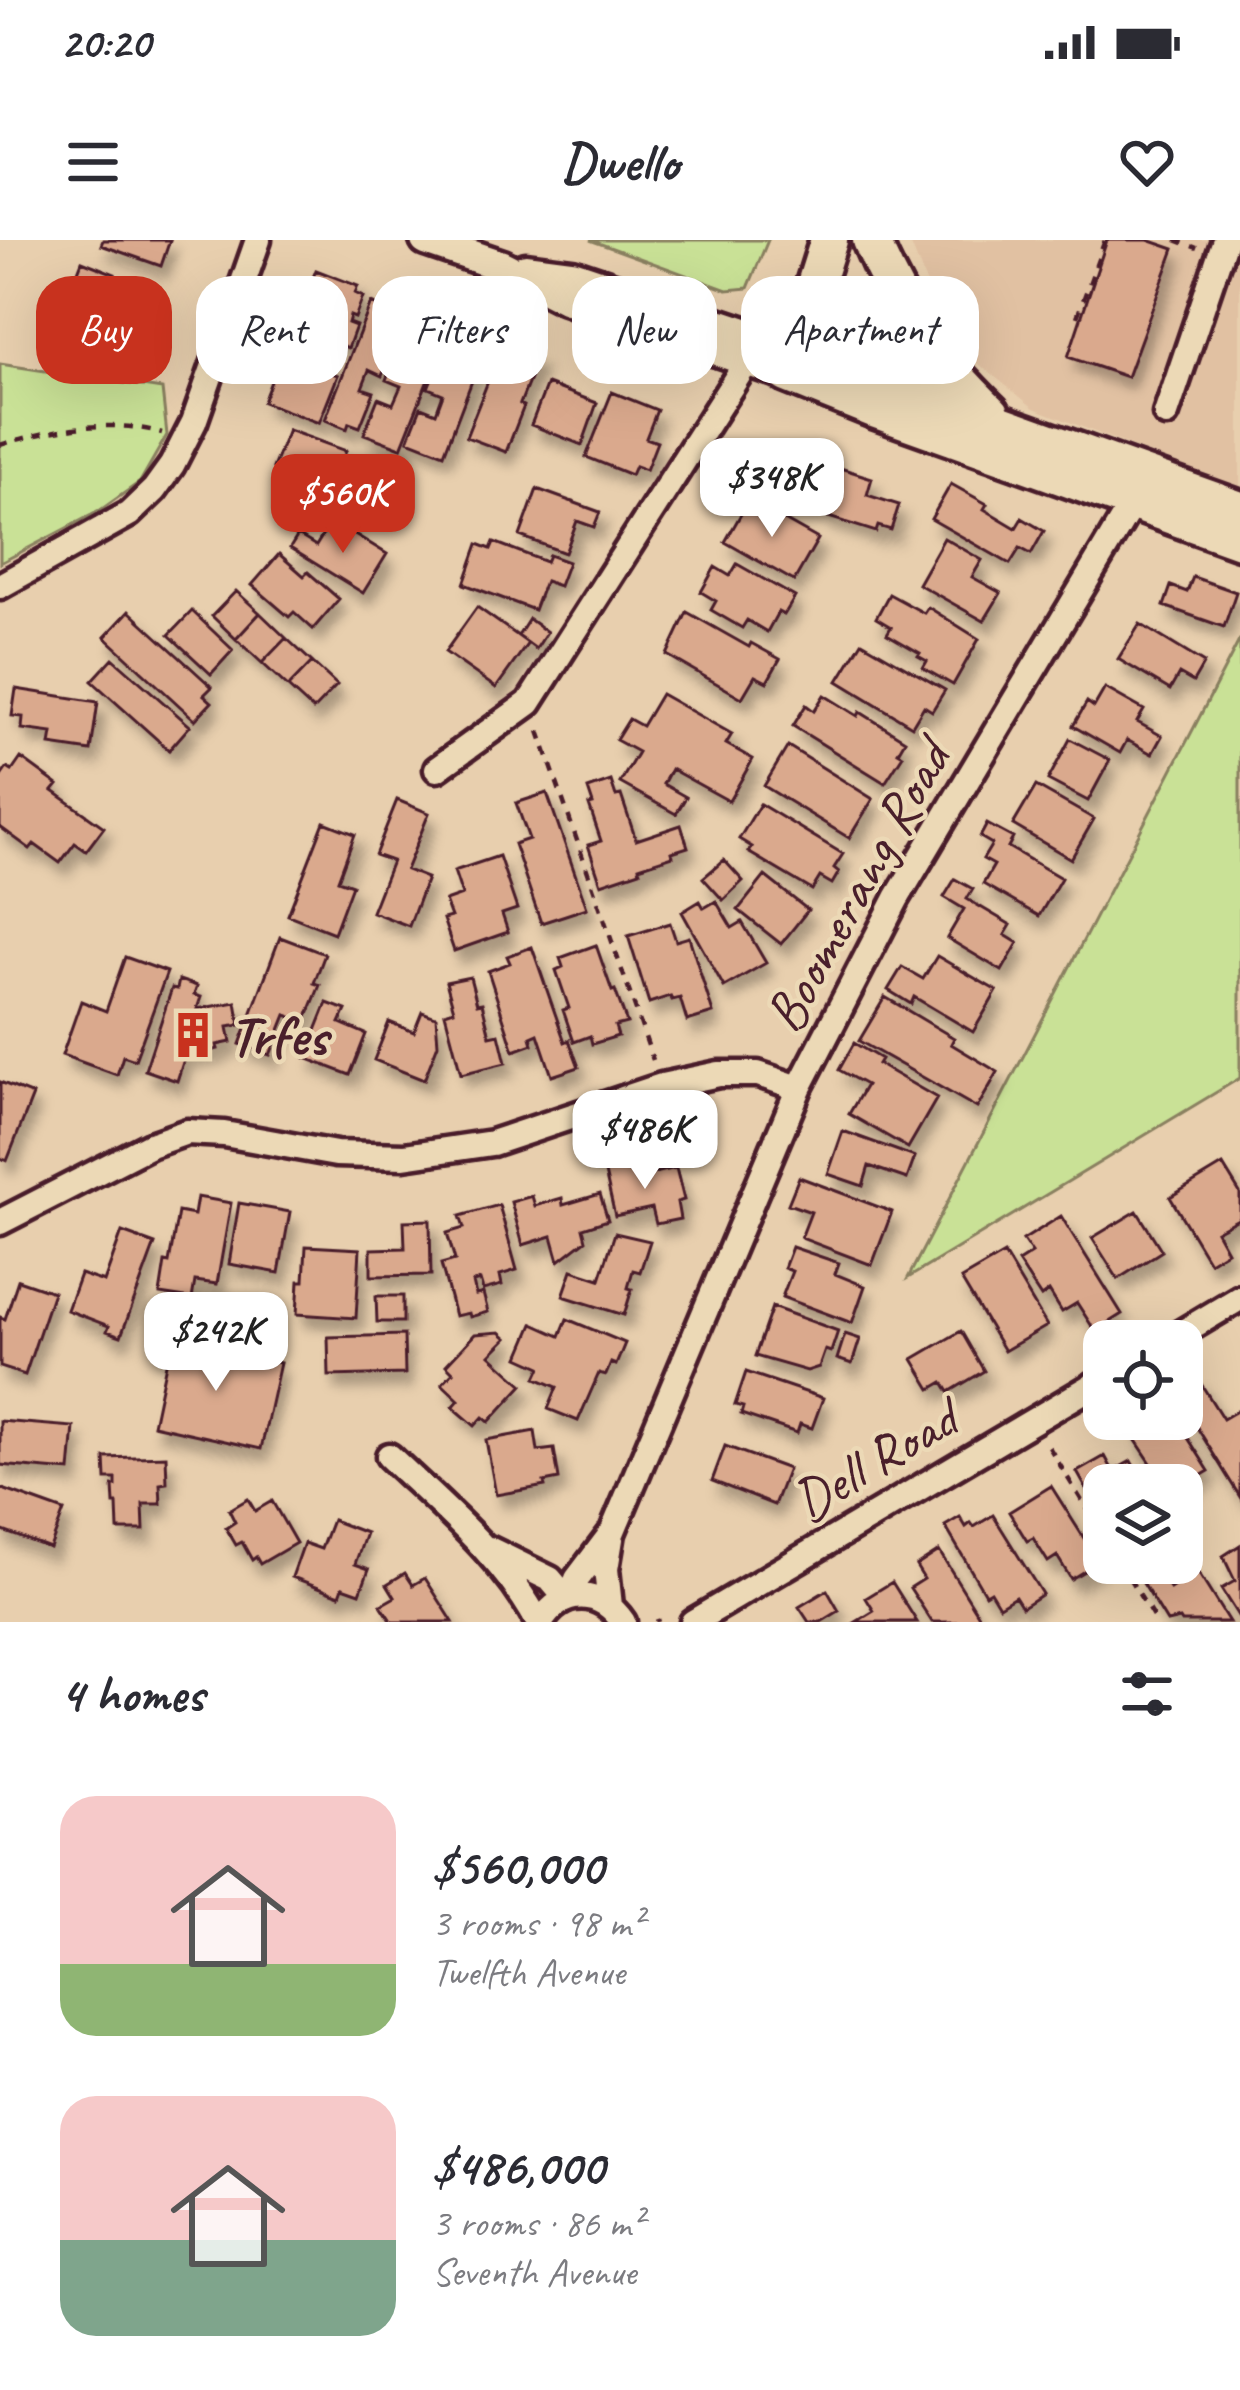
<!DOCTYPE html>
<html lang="en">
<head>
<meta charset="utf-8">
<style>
  :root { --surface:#fff; --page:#f2f2f3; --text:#2b2b33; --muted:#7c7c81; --accent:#c8321e }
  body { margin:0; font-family:Caveat,sans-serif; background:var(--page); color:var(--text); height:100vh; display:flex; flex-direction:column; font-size:45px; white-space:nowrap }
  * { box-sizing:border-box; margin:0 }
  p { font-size:39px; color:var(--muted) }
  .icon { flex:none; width:66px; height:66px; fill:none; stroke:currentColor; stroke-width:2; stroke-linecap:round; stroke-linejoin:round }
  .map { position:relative; height:1382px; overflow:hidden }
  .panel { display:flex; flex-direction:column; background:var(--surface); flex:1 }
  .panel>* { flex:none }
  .banner { position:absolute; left:36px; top:36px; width:1170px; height:108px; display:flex; gap:24px }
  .tools { position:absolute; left:1083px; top:1080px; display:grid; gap:24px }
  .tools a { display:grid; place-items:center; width:120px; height:120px; border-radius:24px; background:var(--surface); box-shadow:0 12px 48px #0002; font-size:60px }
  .price { position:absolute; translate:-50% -102px; padding:0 27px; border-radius:24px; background:#fff; color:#222; font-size:39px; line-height:78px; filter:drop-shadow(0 3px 6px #0008) }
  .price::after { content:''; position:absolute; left:50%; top:72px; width:36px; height:27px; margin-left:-18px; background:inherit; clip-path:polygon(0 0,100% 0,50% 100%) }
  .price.selected { background:var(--accent); color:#fff }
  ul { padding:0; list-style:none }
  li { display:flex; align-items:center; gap:36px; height:300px; padding:0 60px }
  li span { display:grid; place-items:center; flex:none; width:336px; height:240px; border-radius:36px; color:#555 }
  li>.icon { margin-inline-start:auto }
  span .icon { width:144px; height:144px; fill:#fffc; stroke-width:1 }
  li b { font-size:51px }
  h2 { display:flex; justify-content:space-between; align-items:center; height:144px; padding:0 60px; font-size:51px }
  .tag { padding:0 42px; border-radius:36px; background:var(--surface); box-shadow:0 12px 48px #0002; font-size:42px; line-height:108px }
  .tag.selected { background:var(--accent); color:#fff }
  .status { display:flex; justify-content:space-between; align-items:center; height:84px; padding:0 60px; background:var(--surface); direction:ltr }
  .status svg { height:33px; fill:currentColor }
  header { display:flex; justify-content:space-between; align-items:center; height:156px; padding:0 60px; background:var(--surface); font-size:54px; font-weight:700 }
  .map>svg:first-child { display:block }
  .built { fill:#e1c1a2 }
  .green { fill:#c9e196; stroke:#8a8060; stroke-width:3 }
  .building { fill:#daa98d; stroke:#4a1f2b; stroke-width:3; filter:url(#shadow) }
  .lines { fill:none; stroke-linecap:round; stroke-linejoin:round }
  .minor-casing { stroke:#4a1f2b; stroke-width:33 }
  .tertiary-casing { stroke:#4a1f2b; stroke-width:39 }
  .secondary-casing { stroke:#4a1f2b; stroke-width:45 }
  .path { stroke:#4a1f2b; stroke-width:4.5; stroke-dasharray:9 9; stroke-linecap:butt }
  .minor { stroke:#ecd9b6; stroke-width:24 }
  .tertiary { stroke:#ecd9b6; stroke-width:30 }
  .secondary { stroke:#ecd9b6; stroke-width:36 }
  .labels { text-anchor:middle; stroke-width:9; stroke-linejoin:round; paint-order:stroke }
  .street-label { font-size:57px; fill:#4a1f2b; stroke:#ecd9b6 }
  .poi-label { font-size:57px; font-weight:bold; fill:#4a1f2b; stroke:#ecd9b6; text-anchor:start }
</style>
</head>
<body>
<div class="status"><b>20:20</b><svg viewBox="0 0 49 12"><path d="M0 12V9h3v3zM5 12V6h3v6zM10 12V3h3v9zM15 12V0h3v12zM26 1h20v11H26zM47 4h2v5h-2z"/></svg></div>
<header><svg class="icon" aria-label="menu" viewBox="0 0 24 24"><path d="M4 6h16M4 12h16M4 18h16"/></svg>Dwello<svg class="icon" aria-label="heart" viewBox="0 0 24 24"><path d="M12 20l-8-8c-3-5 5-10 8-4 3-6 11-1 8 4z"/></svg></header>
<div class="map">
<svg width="1240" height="1382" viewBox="0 0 1240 1382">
  <defs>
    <filter id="shadow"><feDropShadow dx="7" dy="12" stdDeviation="6" flood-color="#0004"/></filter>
  </defs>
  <rect width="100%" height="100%" fill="#e8cfae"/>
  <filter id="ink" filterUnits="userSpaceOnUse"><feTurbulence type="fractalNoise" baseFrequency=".00833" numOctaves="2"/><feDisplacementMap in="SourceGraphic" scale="24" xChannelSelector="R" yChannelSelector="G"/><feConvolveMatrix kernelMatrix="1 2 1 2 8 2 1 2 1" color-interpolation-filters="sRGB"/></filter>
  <g filter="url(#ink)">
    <path class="built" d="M909 0H1240V249L1034 168 960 109 928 47Z"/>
    <path class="green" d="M590 0H768L748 48 727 50Z
      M0 124 162 149 167 195 140 242 99 271 0 323Z
      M1240 399V838L908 1038Z"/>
    <path class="building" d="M103 0H170L161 26 101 5Z
      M1107 0H1148L1174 9 1127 137 1068 117Z
      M82 21 115 34 111 44 149 58 139 85 145 87 132 121 89 105 108 55 74 42Z
      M316 30 358 46 355 53 363 57 355 78 350 76 348 83 356 86 348 108 319 96 316 104 286 92 300 55 298 49 300 42 307 38 312 40Z
      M371 63 392 72 390 78 403 83 382 136 369 130 362 148 374 152 360 187 349 183 347 189 325 180Z
      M411 78 447 92 401 208 364 194 378 158 393 164 401 146 386 140Z
      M451 90 486 104 444 214 408 200 421 167 436 173 443 154 428 148Z
      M295 101 334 117 328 132 338 135 319 183 263 162 280 118 287 121Z
      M501 105 538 119 520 164 524 166 506 212 466 197 492 131 483 127 491 108 499 111Z
      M547 144 597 163 582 205 531 185Z
      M612 152 657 170 646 198 657 202 646 230 635 226 631 235 586 217Z
      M288 190 346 211 331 251 273 228Z
      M837 227 872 238 867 255 899 265 891 290 878 286 876 292 822 275Z
      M951 244 987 264 984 269 1016 288 1022 278 1044 291 1031 314 1020 308 1010 324 931 279Z
      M537 249 600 272 594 287 577 281 565 313 520 296Z
      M749 260 818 299 794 341 725 302Z
      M332 280 387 314 363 353 290 308 298 295 316 306Z
      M944 298 982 320 972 337 1001 353 984 381 918 344Z
      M494 302 546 322 549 315 568 322 559 346 545 341 534 370 464 344 478 304 491 309Z
      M279 314 304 336 308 332 339 359 313 389 294 372 289 377 252 345Z
      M737 324 795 357 784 375 778 372 767 392 747 380 742 388 711 370 716 361 701 352 715 327 730 336Z
      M1193 337 1236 352 1224 387 1164 366 1171 346 1187 352Z
      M236 351 260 373 236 399 212 376Z
      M889 354 924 373 928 367 979 399 953 445 923 428 927 421 918 416 920 413 887 394 891 387 876 378Z
      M477 367 528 403 496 448 445 412Z
      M129 371 212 447 204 455 212 462 195 480 105 397Z
      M192 371 233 410 211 434 169 395Z
      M687 372 749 407 751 403 780 419 767 442 755 436 742 458 667 415Z
      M260 373 286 398 262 423 236 399Z
      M529 379 547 392 536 409 518 396Z
      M1140 384 1204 423 1193 442 1179 434 1170 450 1118 419Z
      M286 398 312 422 288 447 262 423Z
      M862 402 945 450 932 471 924 466 912 486 838 441Z
      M113 418 190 486 169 510 92 441Z
      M312 422 337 445 313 470 288 447Z
      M1105 448 1144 470 1137 482 1162 496 1152 514 1127 500 1120 513 1073 486 1087 462 1094 467Z
      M16 449 98 462 91 511 50 505 52 493 22 489 23 477 12 476Z
      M661 454 732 494 726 504 753 519 729 561 671 529 663 544 686 557 676 574 620 543 638 512 616 500 629 479 642 486Z
      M824 455 858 476 860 472 905 500 898 512 903 515 885 543 793 486 806 465 814 471Z
      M1070 499 1110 520 1088 561 1048 540Z
      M788 506 873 559 849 598 764 546Z
      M21 518 58 545 53 551 104 587 86 611 75 603 60 623 34 604 30 609 0 587V538L7 528 12 531Z
      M611 541 616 556 621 555 636 600 681 585 688 607 672 612 673 616 639 627 640 631 601 644 588 605 601 601 589 565 593 564 588 549Z
      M1036 546 1094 579 1071 619 1013 585Z
      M547 553 587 668 541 683 514 604 529 599 516 563Z
      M397 560 429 573 406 630 427 638 409 686 372 672 392 621 375 615Z
      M760 564 843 614 834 628 839 632 832 644 820 637 812 650 748 612 752 607 739 599Z
      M324 582 355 594 338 640 352 645 334 693 288 675Z
      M987 584 1013 598 1008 607 1061 638 1039 676 983 644 994 625 983 619 992 604 980 597Z
      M499 616 517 669 502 674 508 692 454 711 443 679 451 677 445 661 462 655 454 631Z
      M724 620 743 641 723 660 703 638Z
      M765 636 808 670 781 704 738 670Z
      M955 639 973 649 967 659 1011 685 1005 695 1018 703 1002 731 947 698 964 669 944 657Z
      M700 661 704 668 716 661 732 688 742 682 766 723 724 747 682 672Z
      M670 683 676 701 689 697 713 773 687 781 680 758 672 760 670 756 649 763 628 696Z
      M280 697 325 714 314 743 320 745 305 782 286 775 270 815 240 804Z
      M596 705 612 751 615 750 627 783 615 786 618 796 592 804 590 796 574 802 563 770 569 768 556 730 563 727 560 718Z
      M532 707 565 802 569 800 579 827 552 836 538 794 531 797 533 804 514 811 488 731 510 723 507 716Z
      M937 716 997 751 973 792 914 757 911 764 888 750 902 727 923 739Z
      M125 717 167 732 135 820 123 816 117 835 62 815 81 761 106 771Z
      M470 737 477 764 482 763 490 796 499 794 506 823 461 834 445 773 454 770 446 742Z
      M179 740 197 746 194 755 201 757 197 769 236 762 240 785 228 787 231 802 217 805 218 809 191 815 189 803 185 804 183 809 187 810 177 841 145 830 172 748 177 749Z
      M885 757 954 798 951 804 998 832 977 868 859 801Z
      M327 763 346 770 340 783 366 794 350 835 305 818Z
      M422 772 436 777 438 804 424 840 374 820 389 782 414 792Z
      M854 803 881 819 878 824 937 858 908 908 849 874 866 845 839 830Z
      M0 842 33 855 7 921 0 918Z
      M843 891 915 917 907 939 869 926 863 946 828 934Z
      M634 921 638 937 676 928 684 960 677 962 680 979 656 984 652 968 615 976 604 928Z
      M1223 925 1240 953V978L1216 991 1227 1011 1209 1022 1170 957Z
      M799 937 892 972 872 1025 801 998 811 972 788 964Z
      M600 954 608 980 583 988 586 1000 559 1021 552 996 523 1005 511 962 532 956 535 966 562 958 563 965Z
      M197 957 231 963 217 1044 195 1041 192 1059 160 1054 165 1022 169 1023 178 972 194 975Z
      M239 963 290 972 279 1033 229 1024Z
      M499 965 517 1030 500 1035 502 1045 483 1050 480 1040 473 1042 476 1055 483 1053 488 1072 470 1077 469 1073 455 1076 441 1024 455 1020 447 993 464 988 460 976Z
      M1137 971 1162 1011 1118 1039 1092 998Z
      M1061 976 1122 1074 1095 1091 1077 1063 1062 1072 1049 1051 1041 1057 1018 1022 1032 1013 1023 1000Z
      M430 980 431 1035 371 1036V1009L405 1008 404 981Z
      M122 992 155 1004 121 1096 107 1091 109 1086 67 1070 80 1034 104 1042Z
      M615 993 650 1001 640 1032 633 1030 628 1048 632 1049 624 1075 563 1056 572 1030 600 1039Z
      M306 1006 360 1009 356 1078 297 1074 299 1041H304Z
      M792 1007 839 1023 835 1034 865 1046 852 1083 782 1057 792 1031 784 1028Z
      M1004 1014 1047 1086 1004 1111 961 1039Z
      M18 1040 53 1052 25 1135 0 1127V1077L5 1079Z
      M376 1056H403V1082H377Z
      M772 1067 838 1091 831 1112 825 1110 819 1127 807 1131 755 1116Z
      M567 1079 625 1103 616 1125 611 1123 606 1135 599 1133 578 1181 548 1169 557 1147 536 1138 541 1127 519 1117 533 1084 560 1096Z
      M961 1091 984 1131 949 1152 943 1142 931 1149 913 1119Z
      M500 1092 507 1098 490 1115 523 1145 489 1182 483 1177 475 1186 453 1167 459 1160 442 1144 453 1132 446 1125 475 1094Z
      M845 1094 860 1099 852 1124 837 1119Z
      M404 1095 405 1134 329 1136 328 1097Z
      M171 1100 280 1123 261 1209 153 1185Z
      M746 1132 823 1158 812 1188 800 1184 797 1193 741 1174 743 1167 735 1165Z
      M1198 1139 1223 1179 1240 1169V1257L1182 1163V1149Z
      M1129 1179H1148L1151 1184 1160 1179 1163 1185 1176 1179 1209 1231 1182 1247 1158 1245 1146 1226 1151 1223 1133 1196 1137 1193Z
      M0 1181 74 1187 70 1231 0 1225Z
      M535 1191 538 1211 554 1209 559 1239 544 1242 545 1246 496 1255 486 1200Z
      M725 1206 788 1229 774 1265 712 1241Z
      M166 1216 167 1243 160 1244 161 1264H143L144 1290H118L117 1264H114L113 1246H116V1239H106L105 1218Z
      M1105 1216 1113 1231 1131 1221 1145 1245H1104V1280L1077 1232Z
      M1051 1246 1099 1322 1071 1339 1057 1316 1048 1322 1033 1298 1027 1301 1009 1272Z
      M0 1248 64 1271 50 1308 0 1290Z
      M248 1259 255 1271 272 1261 296 1303 260 1324 256 1317 252 1320 242 1302 236 1305 226 1288 235 1282 229 1270Z
      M993 1275 1042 1354 1022 1367 1015 1356 999 1366 990 1351 985 1354 945 1286 960 1277 966 1287 971 1283 974 1287Z
      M332 1280 366 1293 355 1324 369 1329 360 1353 343 1347 340 1355 292 1337 304 1303 321 1309Z
      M1240 1305V1379L1221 1349 1235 1341 1223 1316Z
      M939 1311 983 1382H932L910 1348 924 1339 916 1326Z
      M1158 1330 1170 1349 1197 1331 1229 1382H1182L1180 1379 1167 1382 1141 1340Z
      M405 1333 413 1345 425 1338 453 1382H392L381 1365 395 1357 387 1344Z
      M892 1342 917 1382H856L874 1371 866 1358Z
      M827 1350 839 1371 821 1382H809L799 1367Z"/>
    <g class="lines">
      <defs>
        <path id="minor" d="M1166 174 1225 0
          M0 346 129 274 154 250 172 225 194 182 258 0
          M437 529 529 463 757 106
          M0 982 150 905 187 892 224 894 336 914 404 916 492 903 662 846 719 834H758L799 848
          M1168 1101 1240 1058
          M389 1216C442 1267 503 1316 538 1382
          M489 1309 550 1339 566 1358
          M570 1357 577 1339 611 1294
          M610 1366 606 1329 612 1293 799 848 897 658 1133 262
          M541 1382C563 1347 601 1349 623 1382
          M693 1382 1104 1139"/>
        <path id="tertiary" d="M426 0 502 26 565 58 787 134
          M526 29 572 35 795 110"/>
        <path id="secondary" d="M829 0 787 134 874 169 1240 300
          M871 0C900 71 936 120 991 173
          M795 110 1240 270"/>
      </defs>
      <use href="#minor" class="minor-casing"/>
      <use href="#tertiary" class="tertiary-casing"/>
      <use href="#secondary" class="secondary-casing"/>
      <path class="path" d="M1175 0 1197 8
        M837 77 890 105
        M1077 77 1105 0
        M0 205C51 189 111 178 162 193
        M539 491 653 820
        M1049 1207 1104 1297
        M1120 1323 1156 1382
        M657 1379 658 1382"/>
      <use href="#minor" class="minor"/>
      <use href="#tertiary" class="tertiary"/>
      <use href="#secondary" class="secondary"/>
    </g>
  </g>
  <defs>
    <symbol id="building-bare" viewBox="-9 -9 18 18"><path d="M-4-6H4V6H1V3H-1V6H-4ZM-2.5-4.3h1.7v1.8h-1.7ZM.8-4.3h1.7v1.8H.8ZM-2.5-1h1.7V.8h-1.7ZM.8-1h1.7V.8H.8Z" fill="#c8321e" stroke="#ecd9b6" stroke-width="2.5" paint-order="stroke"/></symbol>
  </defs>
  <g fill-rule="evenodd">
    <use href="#building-bare" x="160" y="762" width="66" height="66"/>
  </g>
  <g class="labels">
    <g class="street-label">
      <text transform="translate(856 646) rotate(-61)" y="20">Boomerang Road</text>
      <text transform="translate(874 1219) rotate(-31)" y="20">Dell Road</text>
    </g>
    <g class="poi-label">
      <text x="229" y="815">Trfes</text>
    </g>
  </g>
</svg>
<div class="tools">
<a><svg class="icon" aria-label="locate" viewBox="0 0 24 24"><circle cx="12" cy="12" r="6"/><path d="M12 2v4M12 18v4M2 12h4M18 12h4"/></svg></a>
<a><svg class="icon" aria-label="layers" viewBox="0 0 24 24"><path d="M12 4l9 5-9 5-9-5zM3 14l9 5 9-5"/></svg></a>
</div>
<b class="price" style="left:772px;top:300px">$348K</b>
<b class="price selected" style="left:343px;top:316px">$560K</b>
<b class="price" style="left:645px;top:952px">$486K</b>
<b class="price" style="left:216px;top:1154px">$242K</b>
<div class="banner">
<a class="tag selected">Buy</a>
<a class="tag">Rent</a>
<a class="tag">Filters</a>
<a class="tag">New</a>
<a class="tag">Apartment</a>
</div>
</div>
<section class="panel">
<h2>4 homes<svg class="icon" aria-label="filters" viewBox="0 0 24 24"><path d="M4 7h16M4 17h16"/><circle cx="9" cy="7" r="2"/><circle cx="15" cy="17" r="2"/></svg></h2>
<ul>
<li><span style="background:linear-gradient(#f6c9c9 70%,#8fb573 0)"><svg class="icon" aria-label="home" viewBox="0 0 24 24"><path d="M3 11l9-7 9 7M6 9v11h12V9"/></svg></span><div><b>$560,000</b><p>3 rooms · 98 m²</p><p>Twelfth Avenue</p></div></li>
<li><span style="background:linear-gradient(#f6c9c9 60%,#7fa58c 0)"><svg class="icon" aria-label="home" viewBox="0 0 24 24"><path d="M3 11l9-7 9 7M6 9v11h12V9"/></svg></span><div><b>$486,000</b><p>3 rooms · 86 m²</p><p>Seventh Avenue</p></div></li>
</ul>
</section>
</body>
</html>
